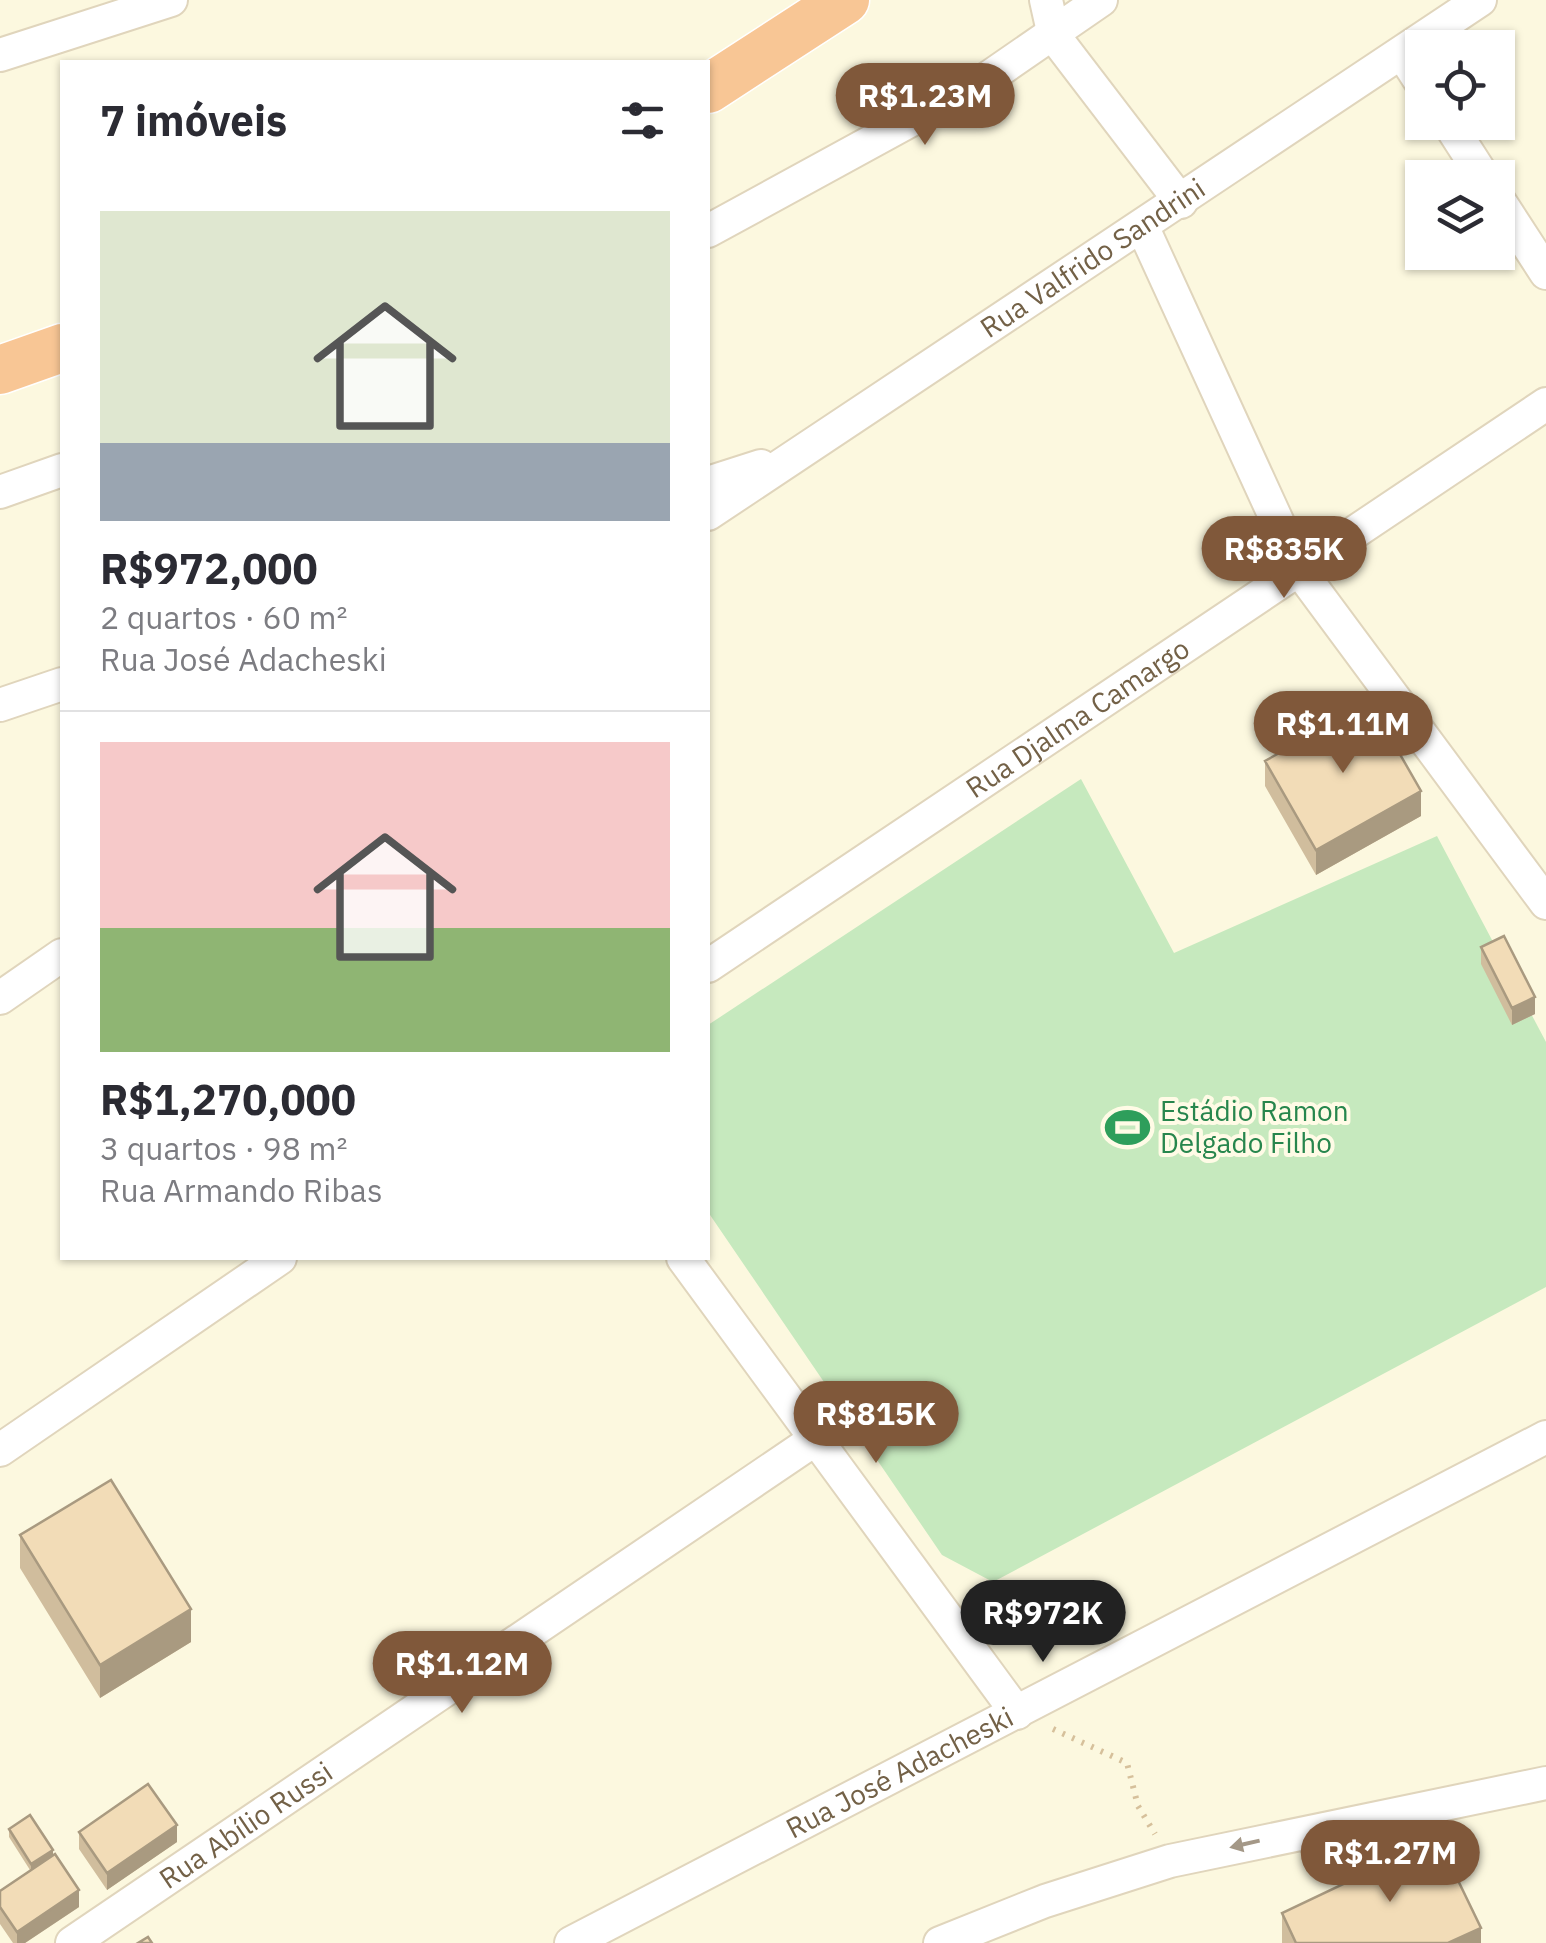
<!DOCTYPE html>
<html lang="pt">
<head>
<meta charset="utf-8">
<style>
  :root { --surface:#fff; --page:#f7f7f7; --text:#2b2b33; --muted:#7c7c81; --line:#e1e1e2; --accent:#80583a }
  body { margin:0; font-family:"IBM Plex Sans",sans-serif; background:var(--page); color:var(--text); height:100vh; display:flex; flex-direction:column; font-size:38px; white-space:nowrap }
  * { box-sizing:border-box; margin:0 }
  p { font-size:32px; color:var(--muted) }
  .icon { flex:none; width:55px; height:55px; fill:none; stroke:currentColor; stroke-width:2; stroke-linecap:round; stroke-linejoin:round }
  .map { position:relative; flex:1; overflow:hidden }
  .sheet { position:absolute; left:60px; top:60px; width:650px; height:1200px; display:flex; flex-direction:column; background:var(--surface); border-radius:0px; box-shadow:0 2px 8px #0004 }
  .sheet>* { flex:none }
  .fabs { position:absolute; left:1405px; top:30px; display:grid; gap:20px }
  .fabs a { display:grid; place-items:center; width:110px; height:110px; border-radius:0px; background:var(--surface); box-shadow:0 2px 8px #0004; font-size:50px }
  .price { position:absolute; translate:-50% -85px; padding:0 22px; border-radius:35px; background:var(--accent); color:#fff; font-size:32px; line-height:65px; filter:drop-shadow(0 2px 5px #0008) }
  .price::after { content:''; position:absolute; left:50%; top:60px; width:30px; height:22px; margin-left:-15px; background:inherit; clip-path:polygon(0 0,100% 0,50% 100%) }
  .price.selected { background:#222; color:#fff }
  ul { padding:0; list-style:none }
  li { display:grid; align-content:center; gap:20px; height:530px; padding:0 40px }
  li+li { border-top:2px solid var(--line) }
  li span { display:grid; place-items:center; height:310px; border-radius:0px; color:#555 }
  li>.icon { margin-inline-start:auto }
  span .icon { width:180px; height:180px; fill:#fffc; stroke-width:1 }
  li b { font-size:42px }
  h2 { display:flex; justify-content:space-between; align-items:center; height:120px; padding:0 40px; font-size:42px }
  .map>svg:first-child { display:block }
  .green { fill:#c6e9be }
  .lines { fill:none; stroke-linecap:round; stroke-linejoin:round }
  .minor-casing { stroke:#e0d5bc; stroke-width:36 }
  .highway-casing { stroke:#fff; stroke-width:51 }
  .path { stroke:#d6c09b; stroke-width:6; stroke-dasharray:2.5 8; stroke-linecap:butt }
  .minor { stroke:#fff; stroke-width:32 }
  .highway { stroke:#f8c695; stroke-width:48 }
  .wall { fill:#d0bd9d }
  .shaded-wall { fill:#a99a80 }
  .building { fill:#f2dcb7; stroke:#a99a80; stroke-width:2.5 }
  .oneway { fill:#a49887 }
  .labels { text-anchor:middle; stroke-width:8; stroke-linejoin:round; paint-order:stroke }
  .street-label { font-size:28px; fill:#736147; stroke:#fffbe6 }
  .leisure-label { font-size:28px; fill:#27864d; stroke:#fffbe6; text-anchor:start }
</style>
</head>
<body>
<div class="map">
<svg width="1546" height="1943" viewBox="0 0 1546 1943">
  <rect width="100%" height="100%" fill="#fcf8df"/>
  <path class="green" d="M1081 779 1174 953 1437 836 1546 1042V1287L993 1582 942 1555 708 1212V1025Z"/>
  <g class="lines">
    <defs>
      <g id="minor">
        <path d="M1046 0 1054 36 1181 202"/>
        <path d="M1402 53 1422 84"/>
        <path d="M0 55 171 0"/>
        <path d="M1448 122 1484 178"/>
        <path d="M1498 199 1546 273"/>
        <path d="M1143 228 1300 571 1546 903"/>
        <path d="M708 231 988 78 1101 0"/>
        <path d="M708 483 761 466"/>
        <path d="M0 492 62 470"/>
        <path id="s1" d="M708 514 1480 0"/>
        <path d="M0 705 62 684"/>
        <path id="s2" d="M708 966 1546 404"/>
        <path d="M0 998 62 955"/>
        <path d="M683 1258 1017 1713"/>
        <path d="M0 1450 280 1258"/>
        <path id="s3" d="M72 1943 817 1438"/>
        <path id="s4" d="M571 1943 1546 1437"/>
        <path d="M940 1943 1045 1901 1170 1861 1546 1783"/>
      </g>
      <path id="highway" d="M708 89 845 0
        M0 370 62 348"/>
    </defs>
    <use href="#minor" class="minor-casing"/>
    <use href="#highway" class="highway-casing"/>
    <path class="path" d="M1053 1729 1127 1763 1138 1806 1155 1834"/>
    <use href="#minor" class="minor"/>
    <use href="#highway" class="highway"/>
  </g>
  <path class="wall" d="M1265 761 1421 816 1316 875 1265 786Z
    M1481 947 1535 1014 1512 1025 1481 964Z
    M20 1535 191 1642 100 1698 20 1568Z
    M9 1829 53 1855 79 1907 25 1943H13L0 1924V1891L30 1870 9 1837Z
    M79 1832 177 1842 107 1890 79 1849Z
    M1282 1913 1481 1943H1282Z"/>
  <path class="shaded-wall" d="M1421 791V816L1316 875V850Z
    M1535 997V1014L1512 1025V1008Z
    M191 1609V1642L100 1698V1665Z
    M177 1825V1842L107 1890V1873Z
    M53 1850V1859L31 1872V1864Z
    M79 1890V1907L25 1943H17V1932Z
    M1481 1928V1943H1448Z"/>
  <path class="building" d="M1370 702 1421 791 1316 850 1265 761Z
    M1504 936 1535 997 1512 1008 1481 947Z
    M111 1480 191 1609 100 1665 20 1535Z
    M148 1784 177 1825 107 1873 79 1832Z
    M30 1815 53 1850 31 1864 9 1829Z
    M1438 1839 1481 1928 1448 1943H1296L1282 1913Z
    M55 1854 79 1890 17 1932 0 1907V1891Z
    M148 1937 152 1943H138Z"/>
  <defs><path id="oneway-solid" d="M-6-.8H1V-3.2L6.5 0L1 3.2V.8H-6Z" transform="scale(2.5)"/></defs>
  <use class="oneway" href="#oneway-solid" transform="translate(1245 1844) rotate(167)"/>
  <defs>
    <symbol id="stadium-bare" viewBox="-9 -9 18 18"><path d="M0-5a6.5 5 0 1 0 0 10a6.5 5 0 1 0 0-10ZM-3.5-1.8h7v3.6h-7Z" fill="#2e9e5b" stroke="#fffbe6" stroke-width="2.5" paint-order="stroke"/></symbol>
  </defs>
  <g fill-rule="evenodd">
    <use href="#stadium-bare" x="1096" y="1096" width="63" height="63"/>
  </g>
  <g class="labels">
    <g class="street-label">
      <text dy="10" stroke="none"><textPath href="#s1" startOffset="462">Rua Valfrido Sandrini</textPath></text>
      <text dy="10" stroke="none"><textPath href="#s2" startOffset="445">Rua Djalma Camargo</textPath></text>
      <text dy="10" stroke="none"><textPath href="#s4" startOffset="370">Rua José Adacheski</textPath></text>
      <text dy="10" stroke="none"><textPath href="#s3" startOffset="210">Rua Abílio Russi</textPath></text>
    </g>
    <g class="leisure-label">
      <text x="1160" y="1121">Estádio Ramon<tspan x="1160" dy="32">Delgado Filho</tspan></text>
    </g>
  </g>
</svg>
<div class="fabs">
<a><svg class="icon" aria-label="locate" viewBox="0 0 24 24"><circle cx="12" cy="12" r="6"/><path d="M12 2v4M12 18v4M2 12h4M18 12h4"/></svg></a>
<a><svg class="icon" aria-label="layers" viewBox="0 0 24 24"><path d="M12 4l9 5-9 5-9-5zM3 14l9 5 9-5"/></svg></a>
</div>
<b class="price" style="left:925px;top:148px">R$1.23M</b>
<b class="price" style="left:1284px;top:601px">R$835K</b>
<b class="price" style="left:1343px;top:776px">R$1.11M</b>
<b class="price" style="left:876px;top:1466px">R$815K</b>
<b class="price selected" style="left:1043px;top:1665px">R$972K</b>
<b class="price" style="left:462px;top:1716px">R$1.12M</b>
<b class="price" style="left:1390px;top:1905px">R$1.27M</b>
<section class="sheet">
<h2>7 imóveis<svg class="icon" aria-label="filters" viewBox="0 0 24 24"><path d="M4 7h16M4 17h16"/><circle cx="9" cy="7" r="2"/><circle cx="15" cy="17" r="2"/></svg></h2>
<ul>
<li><span style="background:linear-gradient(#dfe7d0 75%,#9aa5b1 0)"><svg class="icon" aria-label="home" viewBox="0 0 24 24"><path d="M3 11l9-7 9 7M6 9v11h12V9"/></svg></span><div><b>R$972,000</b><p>2 quartos · 60 m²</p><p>Rua José Adacheski</p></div></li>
<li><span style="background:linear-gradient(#f6c9c9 60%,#8fb573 0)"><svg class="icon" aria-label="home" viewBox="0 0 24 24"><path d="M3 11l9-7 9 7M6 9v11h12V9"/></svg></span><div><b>R$1,270,000</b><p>3 quartos · 98 m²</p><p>Rua Armando Ribas</p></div></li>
</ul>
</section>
</div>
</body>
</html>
